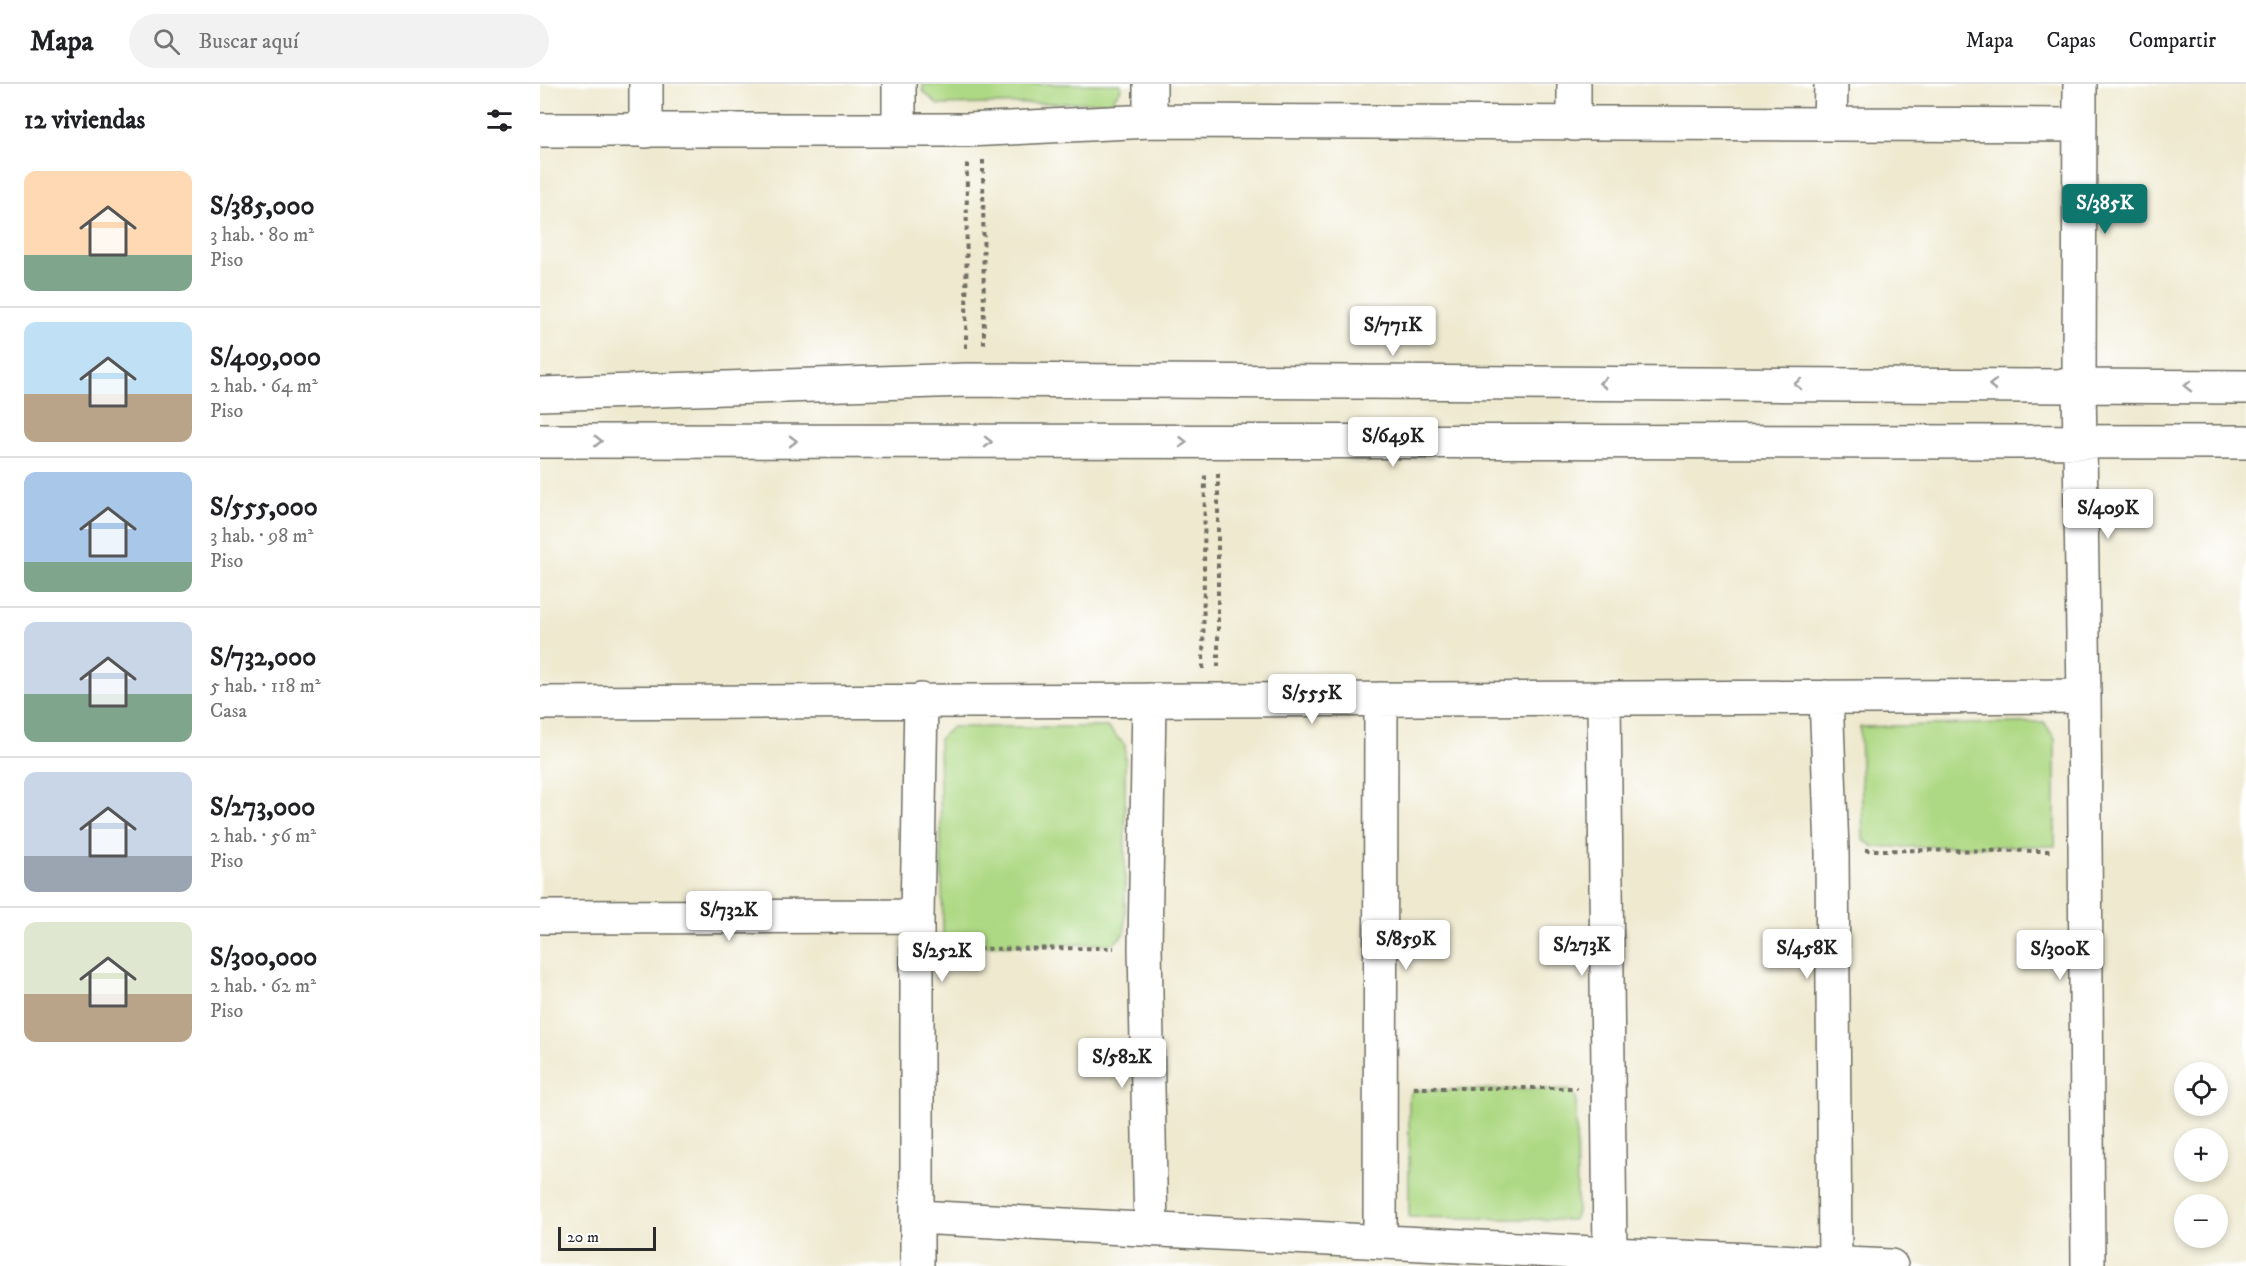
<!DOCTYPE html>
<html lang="es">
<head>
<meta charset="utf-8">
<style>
  :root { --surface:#fff; --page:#f2f2f2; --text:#202124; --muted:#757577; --line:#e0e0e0; --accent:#0f766e }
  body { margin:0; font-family:"IM FELL DW Pica",serif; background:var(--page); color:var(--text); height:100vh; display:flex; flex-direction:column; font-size:22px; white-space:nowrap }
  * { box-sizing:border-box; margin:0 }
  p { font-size:20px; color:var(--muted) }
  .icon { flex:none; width:33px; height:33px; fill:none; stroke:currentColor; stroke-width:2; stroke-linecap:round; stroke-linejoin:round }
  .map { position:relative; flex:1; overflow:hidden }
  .side { display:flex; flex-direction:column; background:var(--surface); width:540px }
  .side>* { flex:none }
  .buttons { position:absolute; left:1634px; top:978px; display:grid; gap:12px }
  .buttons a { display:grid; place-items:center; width:54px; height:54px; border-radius:50%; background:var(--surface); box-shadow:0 3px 9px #0003; font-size:30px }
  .scale { position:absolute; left:18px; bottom:15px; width:98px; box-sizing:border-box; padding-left:6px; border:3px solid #2b2b2b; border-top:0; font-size:16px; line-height:21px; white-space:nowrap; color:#2b2b2b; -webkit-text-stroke:4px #fff; paint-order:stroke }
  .price { position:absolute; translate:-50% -51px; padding:0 14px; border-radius:6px; background:#fff; color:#222; font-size:20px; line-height:39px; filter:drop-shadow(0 2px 3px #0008) }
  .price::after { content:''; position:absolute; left:50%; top:36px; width:18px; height:14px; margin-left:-9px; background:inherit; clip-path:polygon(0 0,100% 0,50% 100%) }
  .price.active { background:var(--accent); color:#fff }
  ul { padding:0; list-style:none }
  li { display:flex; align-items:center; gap:18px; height:150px; padding:0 24px }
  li+li { border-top:2px solid var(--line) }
  li span { display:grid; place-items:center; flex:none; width:168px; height:120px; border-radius:12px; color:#555 }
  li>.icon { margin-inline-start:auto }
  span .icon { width:72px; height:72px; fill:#fffc; stroke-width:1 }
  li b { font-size:26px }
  h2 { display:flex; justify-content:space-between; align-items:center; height:72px; padding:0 24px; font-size:26px }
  header { display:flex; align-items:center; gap:36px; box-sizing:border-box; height:84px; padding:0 30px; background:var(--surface); border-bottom:2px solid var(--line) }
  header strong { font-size:28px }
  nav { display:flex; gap:33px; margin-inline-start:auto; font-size:21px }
  .search { width:420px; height:54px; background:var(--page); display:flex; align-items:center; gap:15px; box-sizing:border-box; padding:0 21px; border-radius:33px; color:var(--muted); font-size:22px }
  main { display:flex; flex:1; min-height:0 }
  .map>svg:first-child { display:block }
  .green { fill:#aed984; stroke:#6c8258; stroke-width:1.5 }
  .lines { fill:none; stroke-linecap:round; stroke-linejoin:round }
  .minor-casing { stroke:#6f6e64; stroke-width:36 }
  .path { stroke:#6f6e64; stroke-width:4; stroke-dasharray:4.5 4.5; stroke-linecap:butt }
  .minor { stroke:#fff; stroke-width:33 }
  .oneway { stroke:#a0a0a0 }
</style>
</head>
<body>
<header>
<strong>Mapa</strong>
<div class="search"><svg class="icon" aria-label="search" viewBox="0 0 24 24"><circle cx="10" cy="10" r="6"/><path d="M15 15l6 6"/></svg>Buscar aquí</div>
<nav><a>Mapa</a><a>Capas</a><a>Compartir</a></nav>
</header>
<main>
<section class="side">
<h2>12 viviendas<svg class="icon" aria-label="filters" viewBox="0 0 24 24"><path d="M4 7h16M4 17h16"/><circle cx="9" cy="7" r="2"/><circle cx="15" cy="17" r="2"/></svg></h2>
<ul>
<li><span style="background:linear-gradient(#ffd9b3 70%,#7fa58c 0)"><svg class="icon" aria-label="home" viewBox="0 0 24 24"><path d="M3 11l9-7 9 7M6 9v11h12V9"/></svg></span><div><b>S/385,000</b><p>3 hab. · 80 m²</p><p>Piso</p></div></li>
<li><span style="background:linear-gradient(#bfe0f5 60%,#b9a48a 0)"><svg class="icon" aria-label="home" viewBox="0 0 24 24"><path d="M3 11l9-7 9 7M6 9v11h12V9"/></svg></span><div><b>S/409,000</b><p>2 hab. · 64 m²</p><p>Piso</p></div></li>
<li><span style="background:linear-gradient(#a9c7e8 75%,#7fa58c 0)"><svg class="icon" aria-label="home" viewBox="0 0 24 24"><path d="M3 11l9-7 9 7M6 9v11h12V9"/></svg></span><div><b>S/555,000</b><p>3 hab. · 98 m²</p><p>Piso</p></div></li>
<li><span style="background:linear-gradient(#c9d6e8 60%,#7fa58c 0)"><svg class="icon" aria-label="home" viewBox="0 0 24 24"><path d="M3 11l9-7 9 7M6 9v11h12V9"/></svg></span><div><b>S/732,000</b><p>5 hab. · 118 m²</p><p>Casa</p></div></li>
<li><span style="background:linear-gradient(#c9d6e8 70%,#9aa5b1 0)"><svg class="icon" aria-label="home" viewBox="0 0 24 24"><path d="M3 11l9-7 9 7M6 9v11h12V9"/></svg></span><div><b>S/273,000</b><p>2 hab. · 56 m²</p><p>Piso</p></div></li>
<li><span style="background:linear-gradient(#dfe7d0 60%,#b9a48a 0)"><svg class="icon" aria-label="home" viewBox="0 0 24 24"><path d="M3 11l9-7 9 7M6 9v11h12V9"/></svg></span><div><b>S/300,000</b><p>2 hab. · 62 m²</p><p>Piso</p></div></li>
</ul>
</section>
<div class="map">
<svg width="1706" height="1182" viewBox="0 0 1706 1182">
  <rect width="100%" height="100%" fill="#fff"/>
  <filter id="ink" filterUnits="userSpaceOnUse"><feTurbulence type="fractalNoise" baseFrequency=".0167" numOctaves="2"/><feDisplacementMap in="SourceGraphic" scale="12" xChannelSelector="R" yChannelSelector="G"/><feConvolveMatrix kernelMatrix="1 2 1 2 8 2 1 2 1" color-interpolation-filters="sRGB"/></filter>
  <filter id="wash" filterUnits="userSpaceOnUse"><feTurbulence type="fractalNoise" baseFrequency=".008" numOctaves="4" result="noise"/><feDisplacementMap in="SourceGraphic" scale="24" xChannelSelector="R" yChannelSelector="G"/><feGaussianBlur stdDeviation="1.35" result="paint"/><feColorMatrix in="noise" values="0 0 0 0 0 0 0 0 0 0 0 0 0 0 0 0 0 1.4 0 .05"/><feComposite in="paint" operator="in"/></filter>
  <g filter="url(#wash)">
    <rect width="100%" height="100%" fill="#eee9cf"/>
    <path class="green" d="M383 0H581V5L571 18 398 21 383 7Z
      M1504 638 1515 655V762L1334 763 1323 756 1320 643Z
      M412 643H567L585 661V848L574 860 417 862 403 851 399 655Z
      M1029 1005 1036 1014 1037 1128 1034 1136 869 1133V1014L873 1006Z"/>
  </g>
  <g filter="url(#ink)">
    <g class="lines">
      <defs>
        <path id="minor" d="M106 0V47
          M359 0V46
          M610 0V37
          M1540 0 1539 301 1544 612 1548 1182
          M1290 39 1291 0
          M1034 40V0
          M0 46H427L610 37 1540 41
          M0 310 426 296 1706 303
          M0 357 1706 358
          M1286 613 1292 766 1295 1178
          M1064 614 1070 1170
          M609 616 605 864 611 1145
          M0 619 1544 612
          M0 833 377 832
          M377 1133 1070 1170 1351 1182
          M840 1158 841 615
          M377 1182V832L381 616"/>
      </defs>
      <use href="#minor" class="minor-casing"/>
      <path class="path" d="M443 76 444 264
        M426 264 427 77
        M678 583V389
        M663 585 665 389
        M1325 766 1513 767
        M411 865 574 864
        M874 1004H1037"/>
      <use href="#minor" class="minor"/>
    </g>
    <defs><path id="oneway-chevron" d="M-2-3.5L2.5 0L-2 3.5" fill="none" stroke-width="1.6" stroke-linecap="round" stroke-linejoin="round" transform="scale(1.5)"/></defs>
    <g class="oneway">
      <use href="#oneway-chevron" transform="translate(1063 299) rotate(-180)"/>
      <use href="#oneway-chevron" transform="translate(1258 300) rotate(-180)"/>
      <use href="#oneway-chevron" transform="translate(1453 301) rotate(-180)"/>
      <use href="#oneway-chevron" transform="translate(1648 302) rotate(-180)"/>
      <use href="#oneway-chevron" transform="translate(58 357)"/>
      <use href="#oneway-chevron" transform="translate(253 357)"/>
      <use href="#oneway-chevron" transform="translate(448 358)"/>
      <use href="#oneway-chevron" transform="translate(643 358)"/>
    </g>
  </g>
</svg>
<div class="buttons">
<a><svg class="icon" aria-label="locate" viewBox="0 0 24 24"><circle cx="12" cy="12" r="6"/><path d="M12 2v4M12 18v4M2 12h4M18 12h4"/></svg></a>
<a>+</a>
<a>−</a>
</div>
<div class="scale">20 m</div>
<b class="price active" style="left:1565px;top:151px">S/385K</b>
<b class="price" style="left:853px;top:273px">S/771K</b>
<b class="price" style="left:853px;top:384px">S/649K</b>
<b class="price" style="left:1568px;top:456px">S/409K</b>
<b class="price" style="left:772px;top:641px">S/555K</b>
<b class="price" style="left:189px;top:858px">S/732K</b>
<b class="price" style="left:866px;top:887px">S/859K</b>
<b class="price" style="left:1042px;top:893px">S/273K</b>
<b class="price" style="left:1267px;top:896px">S/458K</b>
<b class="price" style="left:1520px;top:897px">S/300K</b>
<b class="price" style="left:402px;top:899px">S/252K</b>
<b class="price" style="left:582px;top:1005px">S/582K</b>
</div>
</main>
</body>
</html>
